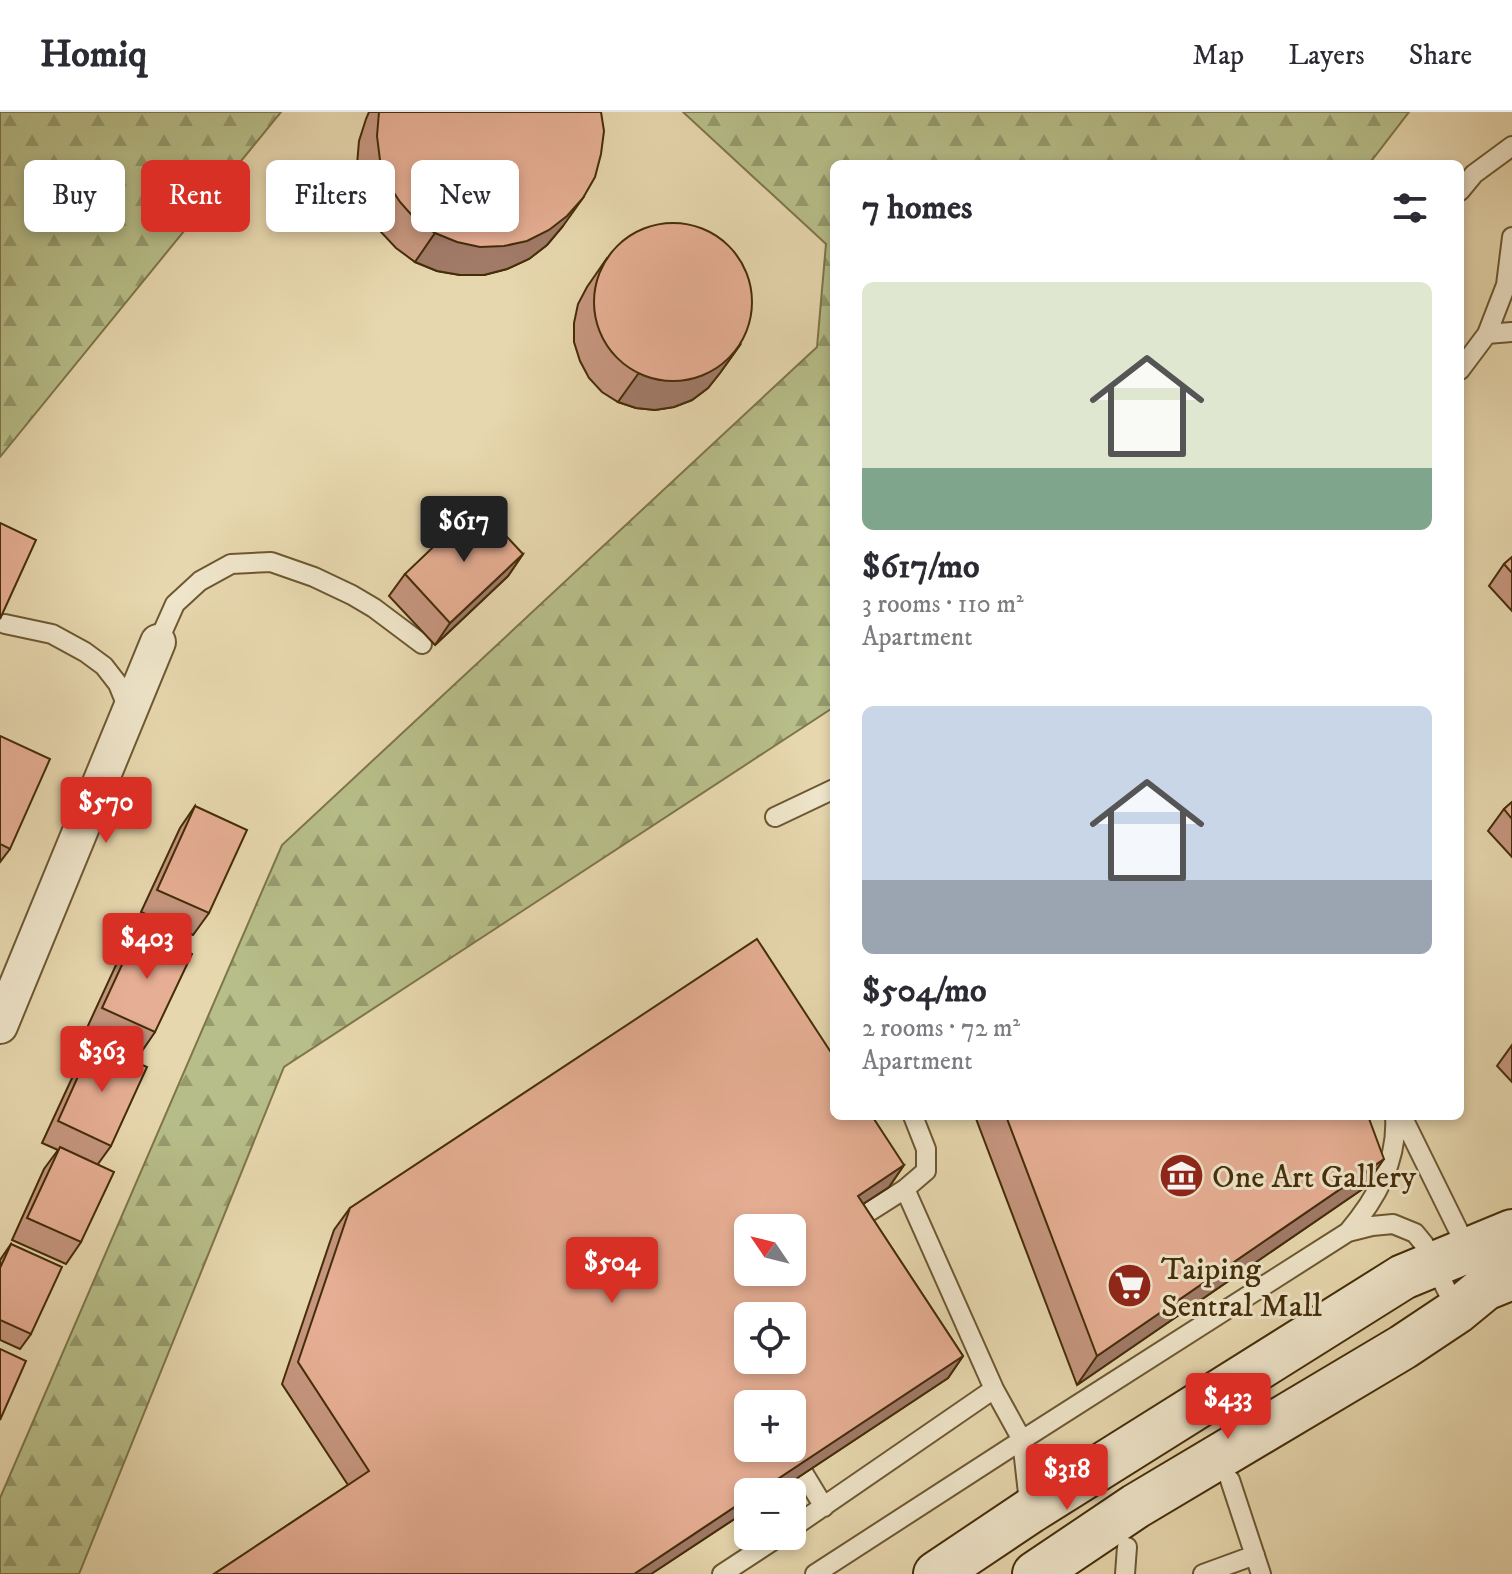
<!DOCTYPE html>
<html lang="en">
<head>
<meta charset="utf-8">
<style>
  :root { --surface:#fff; --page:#f2f2f3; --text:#2b2b33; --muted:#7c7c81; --line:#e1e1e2; --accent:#d93025 }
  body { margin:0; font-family:"IM FELL DW Pica",serif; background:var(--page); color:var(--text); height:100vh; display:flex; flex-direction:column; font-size:30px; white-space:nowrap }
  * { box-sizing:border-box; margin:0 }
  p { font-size:26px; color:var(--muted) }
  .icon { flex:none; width:44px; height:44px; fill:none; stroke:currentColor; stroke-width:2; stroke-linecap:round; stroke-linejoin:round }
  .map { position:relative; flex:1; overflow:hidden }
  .drawer { position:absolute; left:830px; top:48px; width:634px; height:960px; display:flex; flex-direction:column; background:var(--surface); border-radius:12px; box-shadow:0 4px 12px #0003 }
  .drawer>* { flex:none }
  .hud { position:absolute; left:24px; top:48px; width:686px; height:72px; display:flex; gap:16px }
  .needle { width:52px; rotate:305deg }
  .tools { position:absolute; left:734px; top:1102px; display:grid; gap:16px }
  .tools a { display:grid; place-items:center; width:72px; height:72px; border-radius:12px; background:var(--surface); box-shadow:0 4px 12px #0003; font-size:40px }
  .price { position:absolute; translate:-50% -68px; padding:0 18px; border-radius:8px; background:var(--accent); color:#fff; font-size:26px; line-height:52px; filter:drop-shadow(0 2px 4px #0008) }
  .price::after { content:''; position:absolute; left:50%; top:48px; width:24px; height:18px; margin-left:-12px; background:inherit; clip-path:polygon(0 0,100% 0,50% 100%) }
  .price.current { background:#222; color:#fff }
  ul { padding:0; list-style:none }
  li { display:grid; align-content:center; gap:16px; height:424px; padding:0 32px }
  li span { display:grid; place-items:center; height:248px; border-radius:12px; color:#555 }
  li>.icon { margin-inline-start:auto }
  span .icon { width:144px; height:144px; fill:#fffc; stroke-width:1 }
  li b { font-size:34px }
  h2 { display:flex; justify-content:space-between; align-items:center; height:96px; padding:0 32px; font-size:34px }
  .tag { padding:0 28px; border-radius:12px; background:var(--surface); box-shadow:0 4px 12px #0003; font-size:28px; line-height:72px }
  .tag.current { background:var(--accent); color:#fff }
  header { display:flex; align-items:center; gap:48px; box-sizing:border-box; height:112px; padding:0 40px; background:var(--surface); border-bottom:2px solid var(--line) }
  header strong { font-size:38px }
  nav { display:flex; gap:44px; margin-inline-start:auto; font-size:28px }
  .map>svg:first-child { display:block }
  .forest { fill:url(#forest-firs); stroke:#7e7649; stroke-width:2 }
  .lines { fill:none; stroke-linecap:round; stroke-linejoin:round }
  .lane-casing { stroke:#6d5832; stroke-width:22 }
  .street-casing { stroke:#6d5832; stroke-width:38 }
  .secondary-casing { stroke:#442d09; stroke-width:48 }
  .lane { stroke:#efe5ca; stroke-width:18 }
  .street { stroke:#efe5ca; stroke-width:34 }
  .secondary { stroke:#efe5ca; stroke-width:44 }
  .wall { fill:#c6967f; stroke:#442d09; stroke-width:2 }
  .shaded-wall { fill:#a17a68; stroke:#442d09; stroke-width:2 }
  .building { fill:#e6ae94; stroke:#442d09; stroke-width:2; fill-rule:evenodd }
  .labels { text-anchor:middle; stroke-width:6; stroke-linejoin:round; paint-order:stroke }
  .poi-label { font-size:32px; fill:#442d09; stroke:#efe5ca; text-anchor:start }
</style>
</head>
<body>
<header>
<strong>Homiq</strong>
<nav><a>Map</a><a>Layers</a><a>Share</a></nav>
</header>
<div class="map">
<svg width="1512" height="1462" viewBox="0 0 1512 1462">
  <defs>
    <pattern id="forest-firs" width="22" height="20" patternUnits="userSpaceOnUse" patternTransform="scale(2)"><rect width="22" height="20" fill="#b7be89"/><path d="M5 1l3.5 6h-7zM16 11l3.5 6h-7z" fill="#969b6e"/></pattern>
  </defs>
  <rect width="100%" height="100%" fill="#e7d7ae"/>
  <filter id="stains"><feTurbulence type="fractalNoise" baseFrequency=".0025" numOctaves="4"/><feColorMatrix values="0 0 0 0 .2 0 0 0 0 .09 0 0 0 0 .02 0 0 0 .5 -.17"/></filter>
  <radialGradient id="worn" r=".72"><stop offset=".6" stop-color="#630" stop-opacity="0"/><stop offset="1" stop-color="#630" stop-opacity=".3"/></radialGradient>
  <path class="forest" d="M0 0H281L0 345Z
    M683 0H1409L1369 52H834V595L284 955 79 1462H0V1386L282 733 817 235 826 132Z"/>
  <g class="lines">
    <defs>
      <path id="lane" d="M1460 79 1474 62 1512 34
        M1506 173 1512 125
        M1487 222 1512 220
        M1460 258 1487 222 1506 173 1512 171
        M5 512 52 522 85 540 104 554 118 572 129 599
        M158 530 175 492 200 469 231 452 271 450 314 465 352 483 374 496 422 532
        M775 705 834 677
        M913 1004 926 1037V1059L905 1077 994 1277 1022 1328 1030 1399
        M1402 1004 1468 1138
        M850 1112 905 1077
        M1348 1120 1372 1114 1393 1112 1415 1121 1424 1132 1457 1199
        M804 1362 824 1395
        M1230 1368 1261 1462
        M792 1416 994 1277
        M722 1462 780 1424
        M815 1462 1022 1328 1348 1120C1376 1087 1398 1049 1395 1004
        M1125 1462 1127 1435
        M1203 1462 1255 1443"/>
      <path id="street" d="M0 914 158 530"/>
      <path id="secondary" d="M936 1462 1030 1399 1403 1165 1512 1120
        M1035 1462 1136 1394 1403 1235 1457 1199 1485 1176 1512 1165"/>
    </defs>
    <use href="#lane" class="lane-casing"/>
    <use href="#street" class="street-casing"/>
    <use href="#secondary" class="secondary-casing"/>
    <use href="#lane" class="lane"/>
    <use href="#street" class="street"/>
    <use href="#secondary" class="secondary"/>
  </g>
  <path class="wall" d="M369 0H601L563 114 547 133 529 147 507 157 484 163H460L437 159 415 150 396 136 380 119 367 99 360 77 357 53 359 29 366 7Z
    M607 146 740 233 720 261 708 276 692 288 674 295 655 298 636 296 618 290 602 280 589 266 580 249 574 230V211L578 192 587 175Z
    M523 442 508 464 435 533 389 484 405 462Z
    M1512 445V499L1489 474 1504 452Z
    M0 624 10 737 0 750Z
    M1512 690V745L1488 719 1504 697Z
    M195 694 209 801 193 823 141 800 180 716Z
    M138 818 155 920 140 942 86 918 122 840Z
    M93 931 111 1034 98 1052 81 1130 66 1152 12 1128 44 1057 58 1038 42 1031 78 953Z
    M1512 933V970L1497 954Z
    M975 1004H1368L1364 1076 1077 1273Z
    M904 1053 889 1075 863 1092 963 1244 948 1266 776 1380H748V1398L651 1462H214L348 1373 282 1272 334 1118 350 1096Z
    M11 1132 31 1222 20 1237 0 1228V1148Z"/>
  <path class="shaded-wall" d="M583 86 563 114 547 133 529 147 507 157 484 163H460L437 159 415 150 435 121Z
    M740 233 720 261 708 276 692 288 674 295 655 298 636 296 618 290 638 262Z
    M523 442 508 464 435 533 450 511Z
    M1384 1047 1364 1076 1077 1273 1097 1244Z
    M904 1053 889 1075 843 1105 858 1084Z
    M963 1244 948 1266 776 1380H758Z
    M748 1386V1398L651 1462H634Z"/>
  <path class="building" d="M379 0H601L604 19 601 42 595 65 583 86 567 104 549 118 527 129 504 134 480 135 457 130 435 121 416 108 400 90 387 70 380 48 377 24Z
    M594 190a79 79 0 1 1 158 0a79 79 0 1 1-158 0Z
    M477 393 523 442 450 511 405 462Z
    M0 411 36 428 0 507Z
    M1512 445V461L1504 452Z
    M0 624 50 647 10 737 0 732Z
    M1512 690V707L1504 697Z
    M195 694 247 718 209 801 157 778Z
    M138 818 192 842 155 920 102 896Z
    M757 827 834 945V1004H872L904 1053 858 1084 963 1244 758 1380H748V1386L634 1462H214L369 1359 298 1250 350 1096ZM748 1116H792V1160H748ZM748 1204H792V1248H748ZM748 1292H792V1336H748Z
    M93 931 147 955 111 1034 58 1009Z
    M1006 1004H1368L1384 1047 1097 1244Z
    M60 1035 114 1060 81 1130 27 1106Z
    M11 1132 62 1155 31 1222 0 1208V1156Z
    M0 1237 26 1249 0 1308Z"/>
  <defs>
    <symbol id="museum-disc" viewBox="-11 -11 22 22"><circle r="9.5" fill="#8f2418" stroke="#efe5ca"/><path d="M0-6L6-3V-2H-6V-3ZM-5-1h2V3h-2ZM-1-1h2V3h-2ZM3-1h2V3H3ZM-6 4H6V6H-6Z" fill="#fff"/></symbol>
    <symbol id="supermarket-disc" viewBox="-11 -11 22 22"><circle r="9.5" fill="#8f2418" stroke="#efe5ca"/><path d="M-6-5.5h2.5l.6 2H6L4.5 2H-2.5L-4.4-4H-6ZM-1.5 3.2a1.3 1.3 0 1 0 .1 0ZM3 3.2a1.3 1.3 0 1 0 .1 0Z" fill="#fff"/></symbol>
  </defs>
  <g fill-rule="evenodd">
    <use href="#museum-disc" x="1156" y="1038" width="51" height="51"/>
    <use href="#supermarket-disc" x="1104" y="1148" width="51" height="51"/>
  </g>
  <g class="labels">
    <g class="poi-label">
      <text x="1212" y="1075">One Art Gallery</text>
      <text x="1161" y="1167">Taiping<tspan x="1161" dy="37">Sentral Mall</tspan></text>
    </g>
  </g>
  <rect width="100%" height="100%" filter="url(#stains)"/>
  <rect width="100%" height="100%" fill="url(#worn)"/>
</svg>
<div class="tools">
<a><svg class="needle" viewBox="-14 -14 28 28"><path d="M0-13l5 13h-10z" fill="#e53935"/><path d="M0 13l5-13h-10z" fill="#7c7c81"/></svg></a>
<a><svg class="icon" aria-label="locate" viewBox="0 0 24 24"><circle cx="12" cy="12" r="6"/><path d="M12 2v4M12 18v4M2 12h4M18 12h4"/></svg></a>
<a>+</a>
<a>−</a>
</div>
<b class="price current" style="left:464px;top:452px">$617</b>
<b class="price" style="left:106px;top:733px">$570</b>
<b class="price" style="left:147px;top:869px">$403</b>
<b class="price" style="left:102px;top:982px">$363</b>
<b class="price" style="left:612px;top:1193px">$504</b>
<b class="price" style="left:1228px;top:1329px">$433</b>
<b class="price" style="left:1067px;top:1400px">$318</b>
<div class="hud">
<a class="tag">Buy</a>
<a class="tag current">Rent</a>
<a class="tag">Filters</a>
<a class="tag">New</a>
</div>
<section class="drawer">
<h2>7 homes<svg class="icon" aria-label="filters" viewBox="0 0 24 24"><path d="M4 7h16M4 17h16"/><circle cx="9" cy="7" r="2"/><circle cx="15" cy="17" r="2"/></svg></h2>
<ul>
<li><span style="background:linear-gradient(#dfe7d0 75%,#7fa58c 0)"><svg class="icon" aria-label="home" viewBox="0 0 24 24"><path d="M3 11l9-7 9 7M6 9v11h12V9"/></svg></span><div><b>$617/mo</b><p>3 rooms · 110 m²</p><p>Apartment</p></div></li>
<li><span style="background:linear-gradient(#c9d6e8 70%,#9aa5b1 0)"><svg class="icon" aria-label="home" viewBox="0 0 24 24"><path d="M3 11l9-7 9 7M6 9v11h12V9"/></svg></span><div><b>$504/mo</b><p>2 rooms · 72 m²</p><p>Apartment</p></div></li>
</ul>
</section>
</div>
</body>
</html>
